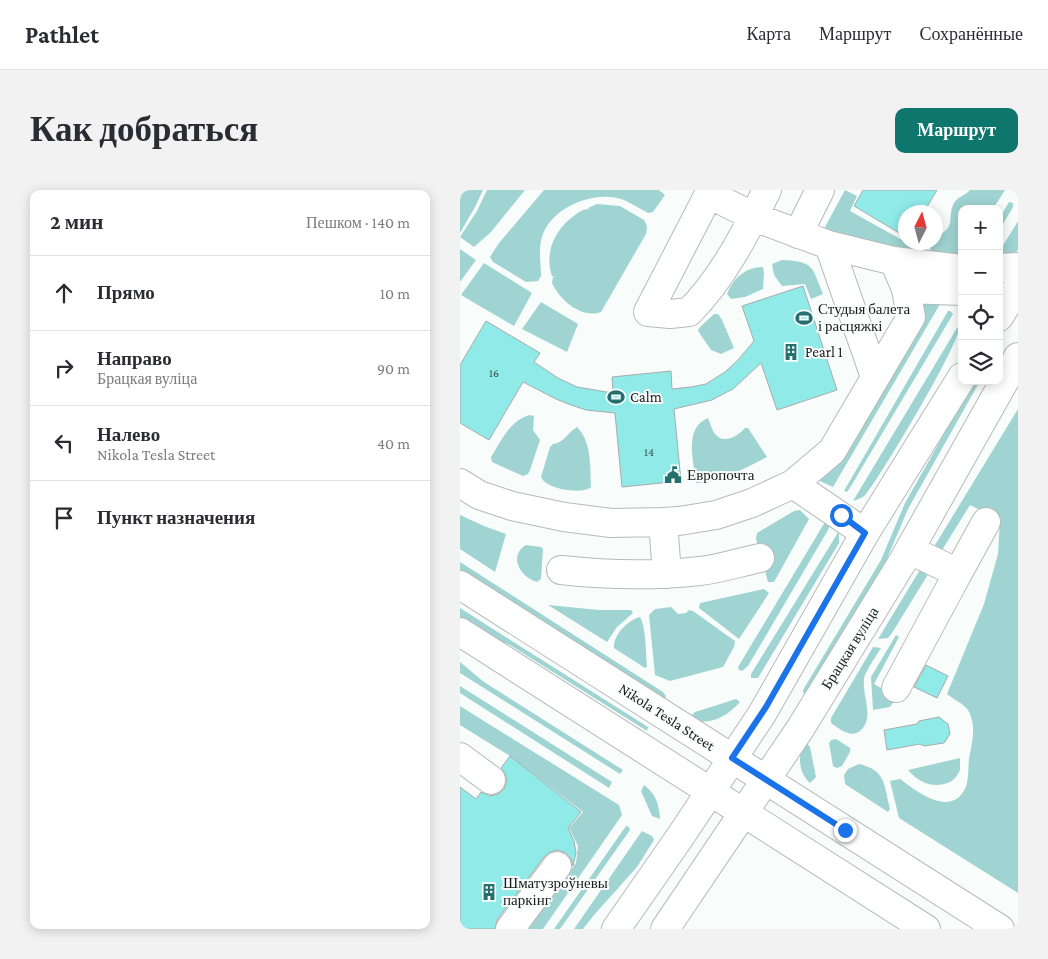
<!DOCTYPE html>
<html lang="ru">
<head>
<meta charset="utf-8">
<style>
	body { margin:0; font-family:"Crimson Pro",serif; background:#f2f2f3; color:#2b2b33 }
	.controls { position:absolute; right:15px; top:15px; display:grid; overflow:hidden; border-radius:10px; box-shadow:0 2px 12px #0003 }
	.controls button { width:45px; height:45px; display:grid; place-items:center; padding:0; border:0; border-bottom:1px solid #e1e1e2; background:#fff; color:#2b2b33; font:25px sans-serif }
	.compass { position:absolute; left:438px; top:15px; width:45px; height:45px; border-radius:50%; background:#fff; box-shadow:0 2px 12px #0003; rotate:6deg }
	.stop { position:absolute; width:15px; height:15px; margin:-11px; border:4px solid #1a73e8; border-radius:50%; background:#fff }
	.stop.end { background:#1a73e8; border-color:#fff; box-shadow:0 1px 5px #0008 }
	.list { margin:0; padding:0; list-style:none }
	h2 { display:flex; justify-content:space-between; align-items:center; height:65px; margin:0; padding:0 20px; font-size:21px }
	h2 small { font-size:16px; font-weight:400; color:#7c7c81 }
	.list li { display:grid; grid-template-columns:32px 1fr auto; gap:15px; align-items:center; box-sizing:border-box; height:75px; padding:0 20px; border-top:1px solid #e1e1e2 }
	.list b { display:block; font-size:19px; white-space:nowrap }
	.list p { margin:0; font-size:16px; white-space:nowrap; color:#7c7c81 }
	.list em { font-size:16px; font-style:normal; color:#7c7c81 }
	.icon { flex:none; width:28px; height:28px; fill:none; stroke:currentColor; stroke-width:2; stroke-linecap:round; stroke-linejoin:round }
	.map { position:relative; flex:none; width:558px; height:739px; overflow:hidden; border-radius:10px }
	header { display:flex; align-items:center; gap:30px; box-sizing:border-box; height:70px; padding:0 25px; background:#fff; border-bottom:1px solid #e1e1e2 }
	header strong { font-size:24px }
	nav { display:flex; gap:28px; margin-inline-start:auto; font-size:18px }
	.intro { display:flex; align-items:center; justify-content:space-between; box-sizing:border-box; height:120px; padding:0 30px }
	h1 { margin:0; font-size:35px }
	.button { padding:12px 22px; border-radius:10px; background:#0f766e; color:#fff; font-size:18px; font-weight:700 }
	main { display:flex; gap:30px; padding:0 30px }
	aside { flex:1; background:#fff; border-radius:10px; box-shadow:0 2px 12px #0003 }
	.map>svg:first-child { display:block }
	.green { fill:#9fd4d2 }
	.building { fill:#90ebe8; stroke:#a7abab }
	.lines { fill:none; stroke-linecap:round; stroke-linejoin:round }
	.minor-casing { stroke:#b6baba; stroke-width:30 }
	.major-casing { stroke:#b6baba; stroke-width:30 }
	.minor { stroke:#fff; stroke-width:28 }
	.major { stroke:#fff; stroke-width:28 }
	.route { stroke:#1a73e8; stroke-width:6 }
	.labels { text-anchor:middle; stroke-width:4; stroke-linejoin:round; paint-order:stroke }
	.number-label { font-size:12px; fill:#38504f }
	.poi-label { font-size:15px; fill:#1b1c1c; stroke:#f8fdfc; text-anchor:start }
	.street-label { font-size:15px; fill:#1b1c1c; stroke:#f8fdfc }
</style>
</head>
<body>
<header>
<strong>Pathlet</strong>
<nav><a>Карта</a><a>Маршрут</a><a>Сохранённые</a></nav>
</header>
<div class="intro"><h1>Как добраться</h1><a class="button">Маршрут</a></div>
<main>
<aside>
<h2>2 мин<small>Пешком · 140 m</small></h2>
<ul class="list">
<li><svg class="icon" aria-label="ahead" viewBox="0 0 24 24"><path d="M12 20V5M6 11l6-6 6 6"/></svg><div><b>Прямо</b></div><em>10 m</em></li>
<li><svg class="icon" aria-label="right" viewBox="0 0 24 24"><path d="M7 20v-9h11M14 6l5 5-5 5"/></svg><div><b>Направо</b><p>Брацкая вуліца</p></div><em>90 m</em></li>
<li><svg class="icon" aria-label="left" viewBox="0 0 24 24"><path d="M17 20v-9H6M10 6l-5 5 5 5"/></svg><div><b>Налево</b><p>Nikola Tesla Street</p></div><em>40 m</em></li>
<li><svg class="icon" aria-label="arrive" viewBox="0 0 24 24"><path d="M6 21V4h12l-3 4 3 4H6"/></svg><div><b>Пункт назначения</b></div></li>
</ul>
</aside>
<div class="map">
<svg width="558" height="739" viewBox="0 0 558 739">
	<rect width="100%" height="100%" fill="#f8fdfc"/>
	<path class="green" d="M0,0H23L15,17L0,43Z
		M27,0H65L31,42L14,57L0,47L17,21Z
		M84,0H199L205,5L193,22L188,23C180,19 170,12 161,9C133,0 90,18 82,47C78,59 81,74 81,86L78,91L66,92L33,72L30,67L39,53Z
		M385,0L397,6L390,21L451,55L452,58L450,61L368,44L365,37Z
		M510,0H545L533,19H502V67L471,62L470,57L472,53L476,52V47C498,36 486,28 494,13C497,7 506,5 510,0Z
		M549,12L553,13V17L539,41V29Z
		M137,14L160,16L184,30L187,36L186,44L141,122C121,129 100,110 92,93L93,87H96L92,86C84,62 95,39 115,25C119,22 123,19 129,19L128,18Z
		M558,31V60L553,65L539,72V62Z
		M0,59L16,70L0,92Z
		M322,70C354,71 352,77 363,104L351,109L345,94L322,96L314,85L312,74Z
		M24,73L72,103L54,136L1,105Z
		M303,77L304,83L303,99L285,107L271,109L267,104C273,89 285,77 303,77Z
		M462,107L483,109L373,297L360,291L362,286Z
		M81,112L118,134L107,162L62,139Z
		M488,121H490L493,124L391,296L387,302L384,301Z
		M254,124H258L262,130L274,158L261,164L251,160L238,141L239,138Z
		M497,138H499C499,155 421,286 406,304C403,308 398,309 393,311Z
		M514,191H520L448,319L426,371L347,503H343V500L421,370L445,313Z
		M558,219V703L439,628L430,591L440,589C456,601 490,628 505,599C509,591 508,578 509,569C512,552 517,536 508,520C504,514 493,509 487,504L524,414L538,364L540,330L510,315L479,365L472,360Z
		M70,225L74,226L73,240L80,250L70,280L68,284L63,286L32,272L31,267C41,251 50,230 70,225Z
		M248,228C250,233 252,240 255,244C264,255 278,246 285,238H288L307,267C287,277 258,294 236,293C234,272 223,238 248,228Z
		M117,237C132,252 130,277 131,297C122,305 85,299 81,287L90,257L93,254C104,253 107,243 117,237Z
		M340,320L349,329L314,392H308L296,349L297,343L334,321Z
		M0,325L24,336L46,344L35,382L0,359Z
		M365,332H369L370,335L368,340L288,476L282,481L279,480L278,477Z
		M379,341V353L298,488H291V484Z
		M66,355L81,357L83,359L81,389L77,392C60,387 48,366 66,355Z
		M0,372L203,502L206,506L205,509L0,385Z
		M461,378L470,381L432,443L428,448L418,449Z
		M304,399L309,403L279,449L239,418L240,413Z
		M88,415L139,420H171L173,423L157,437L147,452Z
		M211,417L218,424L226,423L229,420L233,421L275,451L274,457L263,477L210,491L195,485L189,425L195,419Z
		M0,418L188,537L187,541L50,455L0,434Z
		M180,427C186,437 186,464 187,477L185,478L154,458C153,445 168,430 180,427Z
		M436,445L439,447L414,494L437,507L430,517L413,520L411,487Z
		M413,457L421,458C417,465 405,481 404,489C402,505 414,526 402,539C392,550 380,539 371,533V528Z
		M0,472L24,492L163,580L160,584L0,483Z
		M0,496L152,592L149,598L0,503Z
		M276,509L280,512C265,529 249,535 227,530L235,522Z
		M0,516L159,615L162,625L83,739H68L116,673L118,656L109,638L123,622L50,566L0,535Z
		M343,549L350,557L356,587L350,593C337,581 339,565 343,549Z
		M376,549L390,558V562L382,576L377,578L373,576L369,553L371,550Z
		M500,568C500,572 500,577 500,580C498,585 494,590 490,592C474,599 459,593 448,580Z
		M399,574C426,580 424,595 430,619L428,622L385,594L384,585L388,579Z
		M184,595C196,604 199,614 200,629L192,626L181,601Z
		M166,636L169,637L170,640L100,739H94Z
		M182,641L192,646L194,650L177,677L134,725L123,739H114Z"/>
	<path class="building" d="M403,0H477L464,22H446V47L394,16Z
		M343,96L377,200L317,220L301,173L273,199L265,203L252,210L214,219L221,291L162,297L155,223L126,220L111,215L96,209L63,192L29,250L0,233V175L26,131L80,163L74,172L98,188L117,197L153,203L152,187L211,181L212,199L231,197L246,194L265,182L278,170L294,151L282,116Z
		M466,475L488,486L477,508L454,497Z
		M479,527L488,534L490,544L484,553L464,556L460,554L427,560L424,540L457,534L459,531Z
		M50,566L121,622L108,638L114,651L116,663L113,676L111,669L106,663L98,660L90,662L84,667L37,730L35,739H0V597L16,609L21,602L30,606L38,604L44,599L47,591L45,583L41,578Z"/>
	<g class="lines">
		<g class="minor-casing">
			<path id="minor" d="M251,0L188,122L210,124L229,122C263,88 286,42 307,0
				M249,4L294,27L369,55L434,71L502,79
				M338,44L360,0
				M369,55L415,187
				M539,78L558,77
				M446,99L502,101
				M539,127L558,96
				M0,293L19,305L52,316L104,327L151,333L203,332L219,331L256,325L292,313L333,294L372,261L451,127L446,99L434,71
				M333,294L405,343
				M203,332L207,384
				M101,380C147,385 193,386 240,381C260,379 280,372 300,368
				M498,383L526,332
				M436,498L498,383L450,360
				M0,567L31,590
				M50,739L97,676
				M156,739L220,647L302,524L405,343L502,187
				M205,739L340,539L443,371L558,167"/>
		</g>
		<g class="major-casing">
			<path id="major" d="M0,395L540,739
				M0,442L466,739"/>
		</g>
		<use href="#minor" class="minor"/>
		<use href="#major" class="major"/>
	</g>
	<g class="lines">
		<path class="route" d="M381,325L405,343L306,517L272,568L385,640"/>
	</g>
	<defs>
		<g id="stadium-bare" transform="scale(1.35)"><path d="M0-5a6.5 5 0 1 0 0 10a6.5 5 0 1 0 0-10ZM-3.5-1.8h7v3.6h-7Z" fill="#25706e" stroke="#f8fdfc" stroke-width="2.5" paint-order="stroke"/></g>
		<g id="building-bare" transform="scale(1.35)"><path d="M-4-6H4V6H1V3H-1V6H-4ZM-2.5-4.3h1.7v1.8h-1.7ZM.8-4.3h1.7v1.8H.8ZM-2.5-1h1.7V.8h-1.7ZM.8-1h1.7V.8H.8Z" fill="#25706e" stroke="#f8fdfc" stroke-width="2.5" paint-order="stroke"/></g>
		<g id="civic-bare" transform="scale(1.35)"><path d="M-.6-6.5H3V-4.5H.6V-3L4-1V1h2V6H-6V1h2V-1L-.6-3ZM-1.2 2.5V6h2.4V2.5Z" fill="#25706e" stroke="#f8fdfc" stroke-width="2.5" paint-order="stroke"/></g>
	</defs>
	<g fill-rule="evenodd">
		<use href="#stadium-bare" x="344" y="128"/>
		<use href="#building-bare" x="331" y="162"/>
		<use href="#stadium-bare" x="156" y="207"/>
		<use href="#civic-bare" x="213" y="285"/>
		<use href="#building-bare" x="29" y="702"/>
	</g>
	<g class="labels">
		<g class="number-label">
			<text x="34" y="187">16</text>
			<text x="189" y="266">14</text>
		</g>
		<g class="poi-label">
			<text x="358" y="124">Студыя балета<tspan x="358" dy="17">і расцяжкі</tspan></text>
			<text x="345" y="167">Pearl 1</text>
			<text x="170" y="212">Calm</text>
			<text x="227" y="290">Европочта</text>
			<text x="43" y="698">Шматузроўневы<tspan x="43" dy="17">паркінг</tspan></text>
		</g>
		<g class="street-label">
			<text transform="translate(390 458) rotate(-58)" y="5">Брацкая вуліца</text>
			<text transform="translate(207 527) rotate(33)" y="5">Nikola Tesla Street</text>
		</g>
	</g>
</svg>
<div class="controls">
<button>+</button>
<button>−</button>
<button><svg class="icon" aria-label="locate" viewBox="0 0 24 24"><circle cx="12" cy="12" r="6"/><path d="M12 2v4M12 18v4M2 12h4M18 12h4"/></svg></button>
<button><svg class="icon" aria-label="layers" viewBox="0 0 24 24"><path d="M12 4l9 5-9 5-9-5zM3 14l9 5 9-5"/></svg></button>
</div>
<svg class="compass" viewBox="-18 -18 36 36"><path d="M0-13l5 13h-10z" fill="#e53935"/><path d="M0 13l5-13h-10z" fill="#7c7c81"/></svg>
<div class="stop" style="left:381px;top:325px"></div>
<div class="stop end" style="left:385px;top:640px"></div>
</div>
</main>
</body>
</html>
